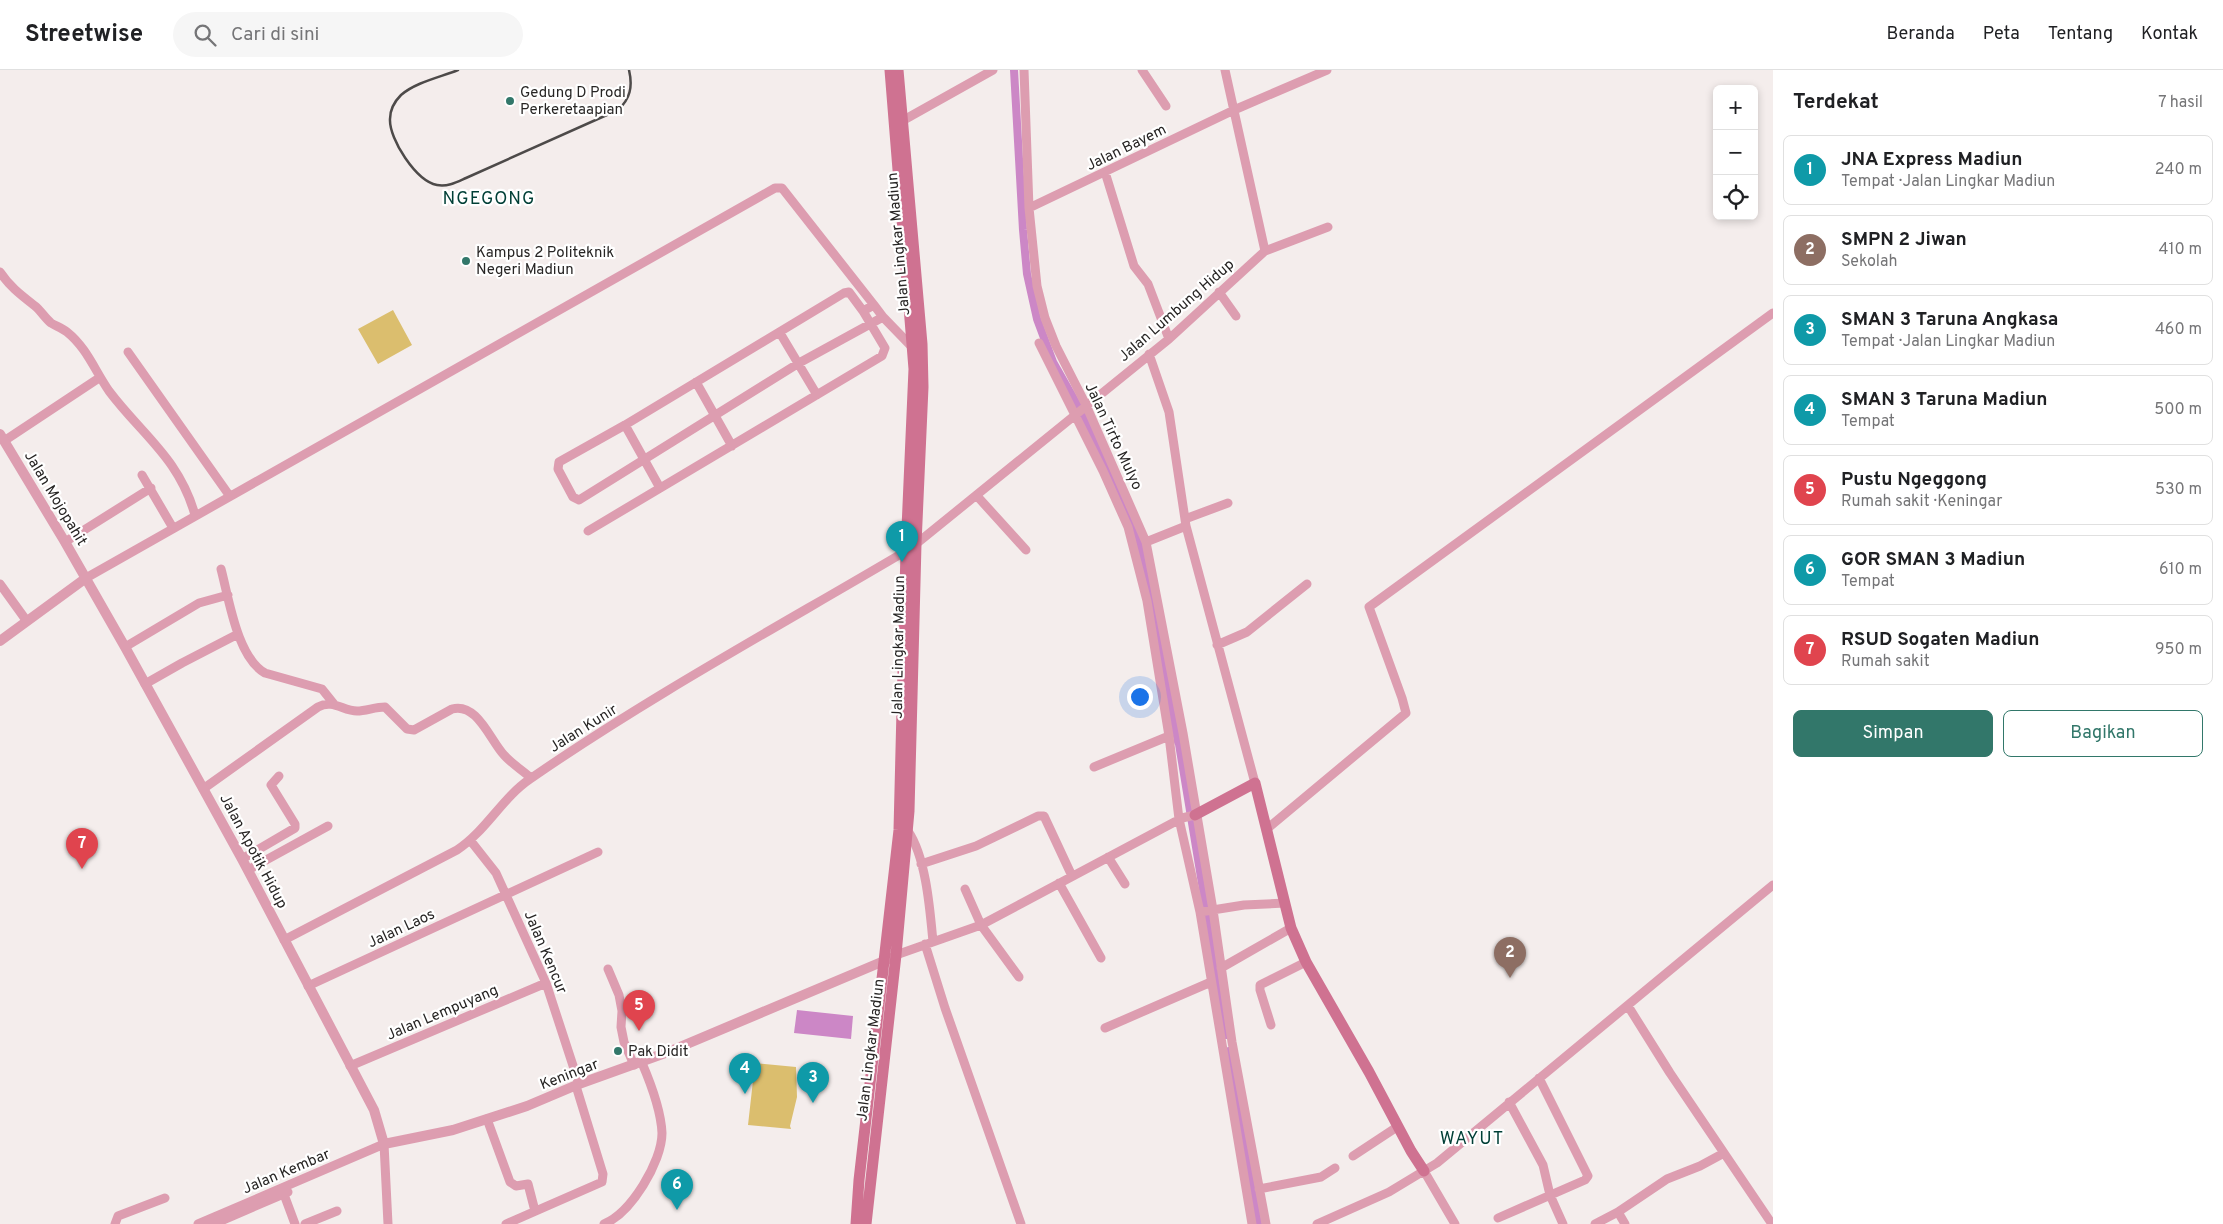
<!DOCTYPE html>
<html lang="id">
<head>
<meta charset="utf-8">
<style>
	body { margin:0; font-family:Overpass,sans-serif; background:#f6f6f6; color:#202124 }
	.controls { position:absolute; right:15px; top:15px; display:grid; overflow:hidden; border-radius:8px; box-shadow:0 2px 8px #0003 }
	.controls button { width:45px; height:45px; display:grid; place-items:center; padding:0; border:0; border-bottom:1px solid #e0e0e0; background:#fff; color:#202124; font:25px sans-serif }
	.you { position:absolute; left:1139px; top:626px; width:18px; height:18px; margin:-12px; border:4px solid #fff; border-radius:50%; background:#1a73e8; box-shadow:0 0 0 8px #1a73e833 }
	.badge { display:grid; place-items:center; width:32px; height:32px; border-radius:50%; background:#32776a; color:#fff; font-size:16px; font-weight:700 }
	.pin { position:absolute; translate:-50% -41px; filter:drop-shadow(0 1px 2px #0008) }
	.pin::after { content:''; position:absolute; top:26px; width:18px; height:15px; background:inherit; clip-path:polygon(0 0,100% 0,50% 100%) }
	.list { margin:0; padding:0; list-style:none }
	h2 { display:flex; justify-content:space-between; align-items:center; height:65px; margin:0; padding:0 20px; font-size:21px }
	h2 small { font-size:16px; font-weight:400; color:#757577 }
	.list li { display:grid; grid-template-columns:32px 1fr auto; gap:15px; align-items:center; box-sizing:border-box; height:70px; margin:0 10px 10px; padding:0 10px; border:1px solid #e0e0e0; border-radius:8px }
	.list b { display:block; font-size:19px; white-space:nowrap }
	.list p { margin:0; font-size:16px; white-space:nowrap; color:#757577 }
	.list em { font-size:16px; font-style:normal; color:#757577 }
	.actions { display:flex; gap:10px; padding:15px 20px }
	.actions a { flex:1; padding:11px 0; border:1px solid #32776a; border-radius:8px; text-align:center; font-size:18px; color:#32776a }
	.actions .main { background:#32776a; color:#fff }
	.icon { flex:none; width:28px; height:28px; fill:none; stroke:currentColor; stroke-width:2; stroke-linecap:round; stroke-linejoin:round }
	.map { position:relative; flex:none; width:1773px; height:1154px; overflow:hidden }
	header { display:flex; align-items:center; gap:30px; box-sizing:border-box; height:70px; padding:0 25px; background:#fff; border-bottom:1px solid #e0e0e0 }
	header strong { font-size:24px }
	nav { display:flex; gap:28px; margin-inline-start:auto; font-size:18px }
	.search { width:350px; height:45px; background:#f6f6f6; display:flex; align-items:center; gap:12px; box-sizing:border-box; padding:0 18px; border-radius:28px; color:#757577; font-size:19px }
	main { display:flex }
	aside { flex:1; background:#fff }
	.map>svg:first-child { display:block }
	.green { fill:#dbbe6e }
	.water { fill:#cc87c6 }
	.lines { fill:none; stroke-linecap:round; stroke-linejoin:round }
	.canal { stroke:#cc87c6; stroke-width:8 }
	.minor { stroke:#dd9db0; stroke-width:9 }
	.tertiary { stroke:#dd9db0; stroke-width:10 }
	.secondary { stroke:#cf7291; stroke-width:11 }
	.rail { stroke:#4d4a49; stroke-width:2.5 }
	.poi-dot { fill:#32776a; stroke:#fff; stroke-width:2 }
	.labels { text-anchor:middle; stroke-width:4.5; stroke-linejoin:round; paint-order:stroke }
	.poi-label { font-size:15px; fill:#272524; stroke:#fff; text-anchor:start }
	.street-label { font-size:15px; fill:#272524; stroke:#fff }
	.quarter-label { font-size:18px; letter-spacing:1px; fill:#003f36; stroke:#fff }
</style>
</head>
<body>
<header>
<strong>Streetwise</strong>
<div class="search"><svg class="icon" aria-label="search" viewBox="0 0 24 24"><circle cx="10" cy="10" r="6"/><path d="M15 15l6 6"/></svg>Cari di sini</div>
<nav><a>Beranda</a><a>Peta</a><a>Tentang</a><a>Kontak</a></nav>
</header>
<main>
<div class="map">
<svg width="1773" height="1154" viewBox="0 0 1773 1154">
	<rect width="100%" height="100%" fill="#f4edec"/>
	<path class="green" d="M393,240L412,275L378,294L358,259Z
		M755,993L796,997L797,1027L790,1056L791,1059L748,1055Z"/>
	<path class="water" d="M797,940L853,946L851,969L794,963Z"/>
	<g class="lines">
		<path class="canal" d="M1014,0L1023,160L1027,204L1037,249L1053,292L1086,350L1136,462L1145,494L1178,672
			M1178,668L1227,965
			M1229,981L1258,1154"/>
		<path class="minor" d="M1024,0L1029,138L1037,216L1045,248L1056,276L1086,335L1146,472L1183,663L1213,840L1232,972L1266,1154
			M1142,0L1166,36
			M902,51L993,0
			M1105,102L1134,196L1148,214L1169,269
			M1029,138L1234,40L1327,0
			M1265,181L1328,157
			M0,202C10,217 21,225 35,236C41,241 45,248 51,253C56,256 62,258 67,262C87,278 95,301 109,321C142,365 179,388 195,445
			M849,222L863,241L874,235L883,247L799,293L579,430L573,427L558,399L559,392L625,355L844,223Z
			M1219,222L1236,246
			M883,247L913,278
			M780,263L817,325
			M1039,273L1103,401L1128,457L1147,531L1169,666L1179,749L1200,842L1252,1154
			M128,282L229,425
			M1149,284L1169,342L1186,456L1255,713
			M696,312L732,376
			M625,355L660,418
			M4,371L96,310
			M142,405L173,458
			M977,426L1026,480
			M1185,449L1228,433
			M588,461L882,286L885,278L863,241
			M65,472L151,418
			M1146,472L1186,456
			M916,474L1169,269L1265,181L1225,0
			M221,499C229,529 237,587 265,603L322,619L334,634
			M86,508L775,118H782L874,235
			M0,514L26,550
			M1217,575L1247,562L1307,514
			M125,577L199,533L228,525
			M145,614L182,593L238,564
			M1094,697L1169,666
			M203,719L318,637C333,629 343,641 357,641C366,641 375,637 385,637L407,659L414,660L452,639C477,632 490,670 504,685C512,694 522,700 531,708
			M1268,758L1406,643L1402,628L1369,537L1773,243
			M904,760L908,761C926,787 930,840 933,872
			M470,770L496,803L546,913L579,1014
			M1108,787L1125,814
			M242,789L295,758V754L271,715L279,706
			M921,794L976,776L1038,746H1044L1072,806
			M248,800L328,756
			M1059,813L1101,888
			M965,819L981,855L1019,907
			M1200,842L1244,835L1285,833
			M284,870L457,780C486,761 502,728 530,709C650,626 781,555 906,481
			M925,874L945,938L1021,1154
			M896,885L981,855L1182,748L1195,745
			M1221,898L1291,858
			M608,899L619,925L622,941L621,957L624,972L634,995
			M308,916L598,782
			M1628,936L1670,1003L1772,1154
			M1271,955L1260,920V915L1306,892
			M1105,958L1211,912
			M350,996L546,913
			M1509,1032L1543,1095L1550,1125L1563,1154
			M487,1049L510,1112L516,1116L528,1114L535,1141
			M1353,1086L1397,1057
			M1424,1101L1455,1154
			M282,1119L295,1154
			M1259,1119L1321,1107L1335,1098
			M1618,1142L1625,1154
			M1498,1148L1585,1110L1588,1106L1539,1008
			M115,1154L118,1146L165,1128
			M198,1154L384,1074L388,1154
			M214,1154L288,1122
			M305,1154L337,1141
			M506,1154L602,1112L603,1104L576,1016
			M604,1154C631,1143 662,1092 662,1063C661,1040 651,1014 642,993
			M1317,1154L1389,1122L1437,1093L1773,815
			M1595,1154L1618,1142L1667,1109L1700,1096L1724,1083"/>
		<path class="tertiary" d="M0,364L65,472L125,577L242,789L374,1040L384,1074L453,1060L527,1036L579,1014L668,982L891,888
			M0,571L86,508"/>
		<path class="secondary" d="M1195,745L1255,713L1291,858L1306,892L1369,1002L1411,1081L1424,1101
			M856,1154L859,1110L899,760L906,481L914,299L890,0
			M866,1154L896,885L909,741L916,474L923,317L922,274L898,0"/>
		<path class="rail" d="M458,0C441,7 416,12 401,25C395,31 390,40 390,49C389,69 416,111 437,115C448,117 457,112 466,108L618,40C630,29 633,17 629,0"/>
	</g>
	<g class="poi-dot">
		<circle cx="510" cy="31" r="5"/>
		<circle cx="466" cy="191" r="5"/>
		<circle cx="618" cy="981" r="5"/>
	</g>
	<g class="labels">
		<g class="poi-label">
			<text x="520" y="27">Gedung D Prodi<tspan x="520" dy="17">Perkeretaapian</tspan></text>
			<text x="476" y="187">Kampus 2 Politeknik<tspan x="476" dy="17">Negeri Madiun</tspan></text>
			<text x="628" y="986">Pak Didit</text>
		</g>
		<g class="street-label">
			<text transform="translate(1126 77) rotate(-26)" y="5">Jalan Bayem</text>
			<text transform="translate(898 174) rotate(-95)" y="5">Jalan Lingkar Madiun</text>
			<text transform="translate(1176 240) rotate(-41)" y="5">Jalan Lumbung Hidup</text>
			<text transform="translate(1114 366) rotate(65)" y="5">Jalan Tirto Mulyo</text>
			<text transform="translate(56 428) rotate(59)" y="5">Jalan Mojopahit</text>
			<text transform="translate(898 577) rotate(-89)" y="5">Jalan Lingkar Madiun</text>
			<text transform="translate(583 658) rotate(-32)" y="5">Jalan Kunir</text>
			<text transform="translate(254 781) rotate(62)" y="5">Jalan Apotik Hidup</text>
			<text transform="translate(401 858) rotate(-25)" y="5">Jalan Laos</text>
			<text transform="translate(546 882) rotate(67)" y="5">Jalan Kencur</text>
			<text transform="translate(442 942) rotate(-23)" y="5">Jalan Lempuyang</text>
			<text transform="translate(870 980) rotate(-83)" y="5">Jalan Lingkar Madiun</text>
			<text transform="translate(569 1004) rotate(-21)" y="5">Keningar</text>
			<text transform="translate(286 1101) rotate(-23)" y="5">Jalan Kembar</text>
		</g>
		<g class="quarter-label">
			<text x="489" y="134">NGEGONG</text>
			<text x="1472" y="1074">WAYUT</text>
		</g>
	</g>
</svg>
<div class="controls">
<button>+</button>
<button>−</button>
<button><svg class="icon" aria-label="locate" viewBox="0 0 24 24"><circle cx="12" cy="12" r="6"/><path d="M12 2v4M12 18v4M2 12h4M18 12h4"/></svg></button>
</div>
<div class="you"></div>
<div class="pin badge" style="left:902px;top:492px;background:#0f9aa8">1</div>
<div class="pin badge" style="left:1510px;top:908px;background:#8d6e63">2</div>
<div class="pin badge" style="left:813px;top:1033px;background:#0f9aa8">3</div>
<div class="pin badge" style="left:745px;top:1024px;background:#0f9aa8">4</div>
<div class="pin badge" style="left:639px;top:961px;background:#e0444e">5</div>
<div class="pin badge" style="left:677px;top:1140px;background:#0f9aa8">6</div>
<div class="pin badge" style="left:82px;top:799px;background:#e0444e">7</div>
</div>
<aside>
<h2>Terdekat<small>7 hasil</small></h2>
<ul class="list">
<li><span class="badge" style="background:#0f9aa8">1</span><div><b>JNA Express Madiun</b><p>Tempat · Jalan Lingkar Madiun</p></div><em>240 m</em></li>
<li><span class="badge" style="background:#8d6e63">2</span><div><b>SMPN 2 Jiwan</b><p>Sekolah</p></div><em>410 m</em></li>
<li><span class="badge" style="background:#0f9aa8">3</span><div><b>SMAN 3 Taruna Angkasa</b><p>Tempat · Jalan Lingkar Madiun</p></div><em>460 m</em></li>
<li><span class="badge" style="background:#0f9aa8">4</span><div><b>SMAN 3 Taruna Madiun</b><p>Tempat</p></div><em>500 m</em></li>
<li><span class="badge" style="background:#e0444e">5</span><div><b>Pustu Ngeggong</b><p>Rumah sakit · Keningar</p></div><em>530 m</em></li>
<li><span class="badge" style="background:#0f9aa8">6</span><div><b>GOR SMAN 3 Madiun</b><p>Tempat</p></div><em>610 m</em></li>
<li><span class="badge" style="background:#e0444e">7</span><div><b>RSUD Sogaten Madiun</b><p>Rumah sakit</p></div><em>950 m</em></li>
</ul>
<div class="actions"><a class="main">Simpan</a><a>Bagikan</a></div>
</aside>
</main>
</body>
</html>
